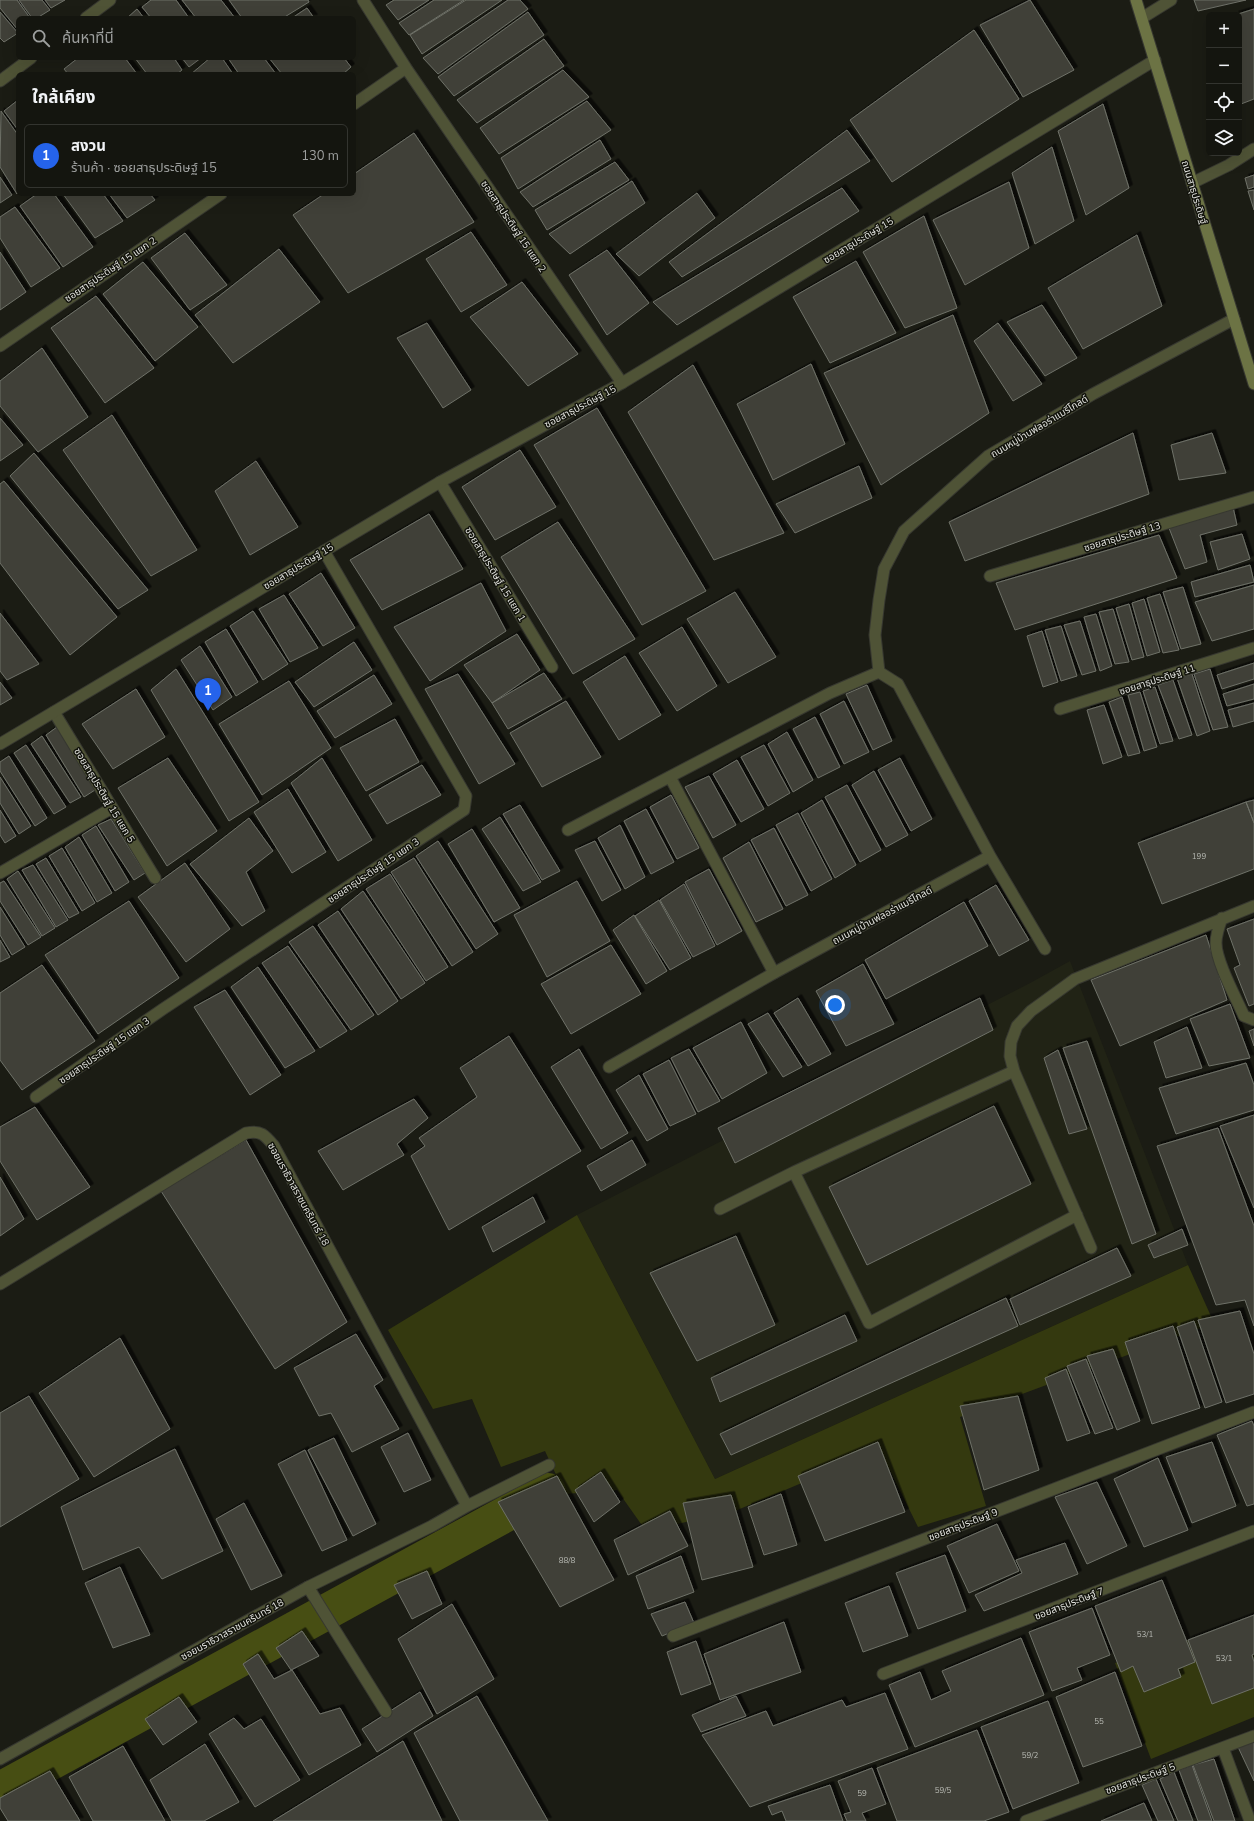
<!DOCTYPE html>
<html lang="th">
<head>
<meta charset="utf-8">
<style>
	body { margin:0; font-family:"Nunito Sans","Noto Sans Thai",sans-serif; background:#21221d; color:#f1f3f6 }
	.controls { position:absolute; right:12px; top:12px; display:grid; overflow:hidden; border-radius:6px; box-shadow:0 4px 16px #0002 }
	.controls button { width:36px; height:36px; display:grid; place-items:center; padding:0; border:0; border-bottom:1px solid #33342f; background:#14150f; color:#f1f3f6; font:20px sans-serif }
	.you { position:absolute; left:835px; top:1005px; width:14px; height:14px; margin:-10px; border:3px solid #fff; border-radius:50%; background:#1a73e8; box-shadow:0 0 0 6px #1a73e833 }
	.badge { display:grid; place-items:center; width:26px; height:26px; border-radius:50%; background:#2563eb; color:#fff; font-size:13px; font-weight:700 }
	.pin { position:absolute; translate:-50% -33px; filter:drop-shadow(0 1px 2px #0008) }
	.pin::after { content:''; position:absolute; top:21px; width:14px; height:12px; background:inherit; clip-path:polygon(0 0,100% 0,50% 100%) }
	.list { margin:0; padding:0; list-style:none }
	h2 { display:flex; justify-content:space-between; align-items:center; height:52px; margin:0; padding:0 16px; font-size:17px }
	h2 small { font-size:13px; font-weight:400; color:#9d9f9e }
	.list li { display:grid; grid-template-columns:26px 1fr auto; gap:12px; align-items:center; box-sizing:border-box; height:64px; margin:0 8px 8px; padding:0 8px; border:1px solid #33342f; border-radius:6px }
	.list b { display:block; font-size:15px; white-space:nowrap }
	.list p { margin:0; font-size:13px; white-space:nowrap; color:#9d9f9e }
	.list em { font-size:13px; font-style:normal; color:#9d9f9e }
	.icon { flex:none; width:22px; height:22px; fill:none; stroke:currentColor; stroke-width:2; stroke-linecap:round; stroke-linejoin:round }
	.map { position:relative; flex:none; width:1254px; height:1821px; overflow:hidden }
	.search { position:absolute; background:#14150f; box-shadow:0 4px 16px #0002; left:16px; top:16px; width:340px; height:44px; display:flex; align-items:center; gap:10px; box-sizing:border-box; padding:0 14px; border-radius:6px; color:#9d9f9e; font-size:15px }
	.panel { position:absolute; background:#14150f; box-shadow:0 4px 16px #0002; left:16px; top:72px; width:340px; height:124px; border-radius:6px }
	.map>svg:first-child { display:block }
	.built { fill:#212315 }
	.green { fill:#34390f }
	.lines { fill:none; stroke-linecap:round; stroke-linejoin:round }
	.canal { stroke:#474e13; stroke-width:36 }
	.building { fill:#3f4139; stroke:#6f7168; filter:url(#shadow) }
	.service-casing { stroke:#373830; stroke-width:13 }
	.minor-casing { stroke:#373830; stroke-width:13 }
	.tertiary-casing { stroke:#373830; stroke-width:13 }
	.secondary-casing { stroke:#373830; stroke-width:13 }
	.service { stroke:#4f5336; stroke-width:11 }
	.minor { stroke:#4f5336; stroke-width:11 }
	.tertiary { stroke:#4f5336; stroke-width:11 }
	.secondary { stroke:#6c7344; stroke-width:11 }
	.labels { text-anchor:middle; stroke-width:3; stroke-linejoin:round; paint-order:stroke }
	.number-label { font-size:8px; fill:#b8bab4 }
	.street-label { font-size:10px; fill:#e1e2dd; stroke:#12130c }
</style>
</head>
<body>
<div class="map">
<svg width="1254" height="1821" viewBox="0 0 1254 1821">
	<defs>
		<filter id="shadow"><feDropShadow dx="3.5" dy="-3.5" stdDeviation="0" flood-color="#0009"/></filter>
	</defs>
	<rect width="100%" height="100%" fill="#1b1c14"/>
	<path class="built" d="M1070,961L1188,1265L715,1479L577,1215L1032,982Z"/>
	<path class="green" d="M577,1215L715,1479L1188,1265L1214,1323L960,1417L986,1506L918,1527L880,1450L735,1511L646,1531L617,1490L565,1494L545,1451L501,1467L472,1399L433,1409L388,1330Z
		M1188,1640L1254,1650V1717L1151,1759L1115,1663Z"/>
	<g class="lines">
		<path class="canal" d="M0,1790L548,1491"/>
	</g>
	<path class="building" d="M0,0H17L30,18H18V30L0,8Z
		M19,0H42L50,10L37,18H32Z
		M45,0H65L51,8Z
		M151,0H176L189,18H151L142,7Z
		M182,0H221L235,18H196Z
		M229,0H308L309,2L283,18H242Z
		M394,0H429L398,20L386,5Z
		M434,0H464L409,35L399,23Z
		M466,0H502L422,54L410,35Z
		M508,0H520L528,9L438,74L423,58Z
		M1030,0L1074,70L1023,97L980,25Z
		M1194,0H1246L1198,11Z
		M307,8L314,18H292Z
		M137,9L144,18H127Z
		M1254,9V99L1241,104L1239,97V15H1235Z
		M0,12L18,33L4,42L0,38Z
		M528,12L544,35L454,96L438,77Z
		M974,30L1019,99L892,182L850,120Z
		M544,39L564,66L477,123L457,100Z
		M78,58H125L137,74H68L64,69Z
		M135,58H174L182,70L177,74H147Z
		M182,58H201L189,67Z
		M210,58H222L233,74H191Z
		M228,58H264L276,74H239Z
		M269,58H344L351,67L343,74H282Z
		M563,70L589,97L499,154L480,128Z
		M18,100V130L4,111Z
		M587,101L611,130L518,189L501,158Z
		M1103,104L1129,188L1086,215L1058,131Z
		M1,111L18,135L17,194L0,167Z
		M847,130L870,161L682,277L669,262Z
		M414,133L474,222L348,293L293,215L324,194H354V174Z
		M600,140L611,159L533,207L520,192Z
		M1052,147L1074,221L1035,244L1012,173Z
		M615,162L629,180L547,230L535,210Z
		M1254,175V187L1248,189L1245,178Z
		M0,177L12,195L0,203Z
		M632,181L645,203L570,254L549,234Z
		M1009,182L1029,248L965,285L933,220Z
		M842,188L859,211L677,325L653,302Z
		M1254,190V210L1248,191Z
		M697,193L715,218L639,276L616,254Z
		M37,194H54L93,247L63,267L20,206Z
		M63,194H103L123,221L95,238Z
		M109,194H150L155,200L127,218Z
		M15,207L60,268L31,287L0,238V217Z
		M924,216L957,308L905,328L863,252Z
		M471,232L507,285L461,312L426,259Z
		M185,233L227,285L190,310L151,258Z
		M1137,235L1162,306L1083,349L1048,288Z
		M279,249L320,302L233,363L195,315Z
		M607,250L649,303L607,335L569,275Z
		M0,252L26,292L0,310Z
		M856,261L896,333L830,363L793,297Z
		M143,262L198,327L155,361L103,294Z
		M522,282L578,354L528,386L470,317Z
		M96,296L154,368L105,403L51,328Z
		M1042,305L1077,358L1045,376L1007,322Z
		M953,315L989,413L881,485L824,373Z
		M427,323L471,390L443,408L397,338Z
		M998,323L1042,384L1013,401L974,341Z
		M42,348L88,417L38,452L0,406V381Z
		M811,364L845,444L773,480L737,404Z
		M693,365L784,533L714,560L628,412Z
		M597,408L706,591L642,625L534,445Z
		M112,415L197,550L151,576L63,450Z
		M0,418L23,445L0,461Z
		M1133,433L1149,494L965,561L949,522Z
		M1212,433L1226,473L1179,480L1171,445Z
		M520,450L556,507L495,540L462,487Z
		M34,453L148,590L118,609L10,476Z
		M256,461L298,527L250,555L215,491Z
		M859,466L872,498L795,533L776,504Z
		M4,481L117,617L70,655L0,563V484Z
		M1233,507L1237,525L1200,535L1207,562L1185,569L1169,528Z
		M429,514L463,569L382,610L350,560Z
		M558,522L635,639L573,674L501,557Z
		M1242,534L1250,559L1218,570L1210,542Z
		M1159,535L1177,578L1015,630L996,583Z
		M1250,565L1254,582L1195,597L1191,582Z
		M321,573L355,628L323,646L289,594Z
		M481,583L506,631L430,681L394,627Z
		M1254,585V629L1212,641L1195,602Z
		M1183,587L1201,644L1181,649L1163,592Z
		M735,592L776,657L728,683L687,619Z
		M1160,594L1179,650L1163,653L1147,598Z
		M284,595L318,648L290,662L259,609Z
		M1144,599L1160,652L1147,656L1132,603Z
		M1129,604L1144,657L1132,660L1116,608Z
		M1113,609L1129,662L1115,664L1099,612Z
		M253,611L288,664L263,680L230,626Z
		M0,613L39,664L7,680L0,671Z
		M1096,614L1112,666L1100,671L1084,617Z
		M1080,621L1096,671L1082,675L1064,625Z
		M1061,626L1077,676L1061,681L1045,630Z
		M682,627L717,686L677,711L639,653Z
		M226,629L258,682L236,696L205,642Z
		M1042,631L1058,682L1043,687L1027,636Z
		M517,634L540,670L492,703L464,665Z
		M354,642L372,670L314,707L295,682Z
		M200,646L232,697L213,710L181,660Z
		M625,656L661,715L619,740L583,682Z
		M1254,663V679L1222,689L1217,675Z
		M176,669L259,802L229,821L151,690Z
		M1210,669L1228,727L1213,730L1194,674Z
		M544,673L562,699L508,729L492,703Z
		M458,674L515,764L479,784L425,689Z
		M1192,674L1210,731L1197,736L1177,678Z
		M374,675L392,704L335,738L317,711Z
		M1173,680L1192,735L1179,739L1158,685Z
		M289,681L331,748L262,795L219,724Z
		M0,682L12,698L0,705Z
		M1254,684V699L1227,706L1223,694Z
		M867,685L892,741L873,750L846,694Z
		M1155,687L1173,741L1160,744L1143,691Z
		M136,689L165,737L113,769L82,724Z
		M1140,692L1157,747L1144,751L1128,695Z
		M1122,697L1140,753L1128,756L1109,702Z
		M566,701L601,757L542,787L510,733Z
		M844,701L869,752L844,764L820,714Z
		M1254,703V721L1233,727L1228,710Z
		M1104,705L1122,757L1103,764L1087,710Z
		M815,717L840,767L818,778L793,729Z
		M395,719L419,762L366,791L340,748Z
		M57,727L95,790L84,797L46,735Z
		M787,732L813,780L793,792L768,744Z
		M42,736L81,797L70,803L31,744Z
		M26,745L66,807L54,814L14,753Z
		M764,745L790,793L768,806L741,757Z
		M9,756L47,818L35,826L0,771V762Z
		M168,758L217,831L167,866L118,788Z
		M322,758L372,840L338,861L291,783Z
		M900,758L932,819L911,831L878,770Z
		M737,760L764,809L741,822L713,774Z
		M422,765L441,795L387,824L369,795Z
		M874,771L908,835L886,847L852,785Z
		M709,776L736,825L713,838L685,787Z
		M0,777L31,826L19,834L0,803Z
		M847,785L881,850L860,862L825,797Z
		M288,789L326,852L292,873L254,812Z
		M671,795L699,848L677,859L650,807Z
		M822,800L856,865L835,878L801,813Z
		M1254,800V823L1246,802Z
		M1246,802L1254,823V869L1162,904L1138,843Z
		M520,805L560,871L542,880L503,814Z
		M646,809L674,862L651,874L624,821Z
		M0,810L16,836L5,843L0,835Z
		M798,813L832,879L811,891L776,825Z
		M500,817L541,882L523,891L482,829Z
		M249,818L273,851L246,872L265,911L242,926L190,864Z
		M111,819L145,873L134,880L98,825Z
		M620,825L645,877L625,889L598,838Z
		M96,826L129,882L115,891L82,835Z
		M774,828L808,895L786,906L751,840Z
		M472,829L520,908L494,922L448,844Z
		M79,837L112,893L97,902L65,847Z
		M438,841L498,934L476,949L416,856Z
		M595,841L621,890L602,901L575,850Z
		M749,842L783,909L756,922L723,858Z
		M62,848L95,903L82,911L49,856Z
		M46,858L79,913L69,918L36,864Z
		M414,858L473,952L452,966L391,872Z
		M185,863L230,929L186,962L138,897Z
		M33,865L68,920L56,927L22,870Z
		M709,869L742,931L717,945L685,882Z
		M18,871L55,928L42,936L7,879Z
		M390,874L448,967L426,981L366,889Z
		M4,881L41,937L28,945L0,901V883Z
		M577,881L610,941L547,977L514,915Z
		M684,884L715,946L693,957L660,900Z
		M996,885L1029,940L999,956L969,901Z
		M363,891L425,983L401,999L341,909Z
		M659,900L691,958L670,970L635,916Z
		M129,901L179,978L98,1034L45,955Z
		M964,902L988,946L886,999L865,960Z
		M0,907L25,947L12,955L0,935Z
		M338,911L398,1001L378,1015L318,925Z
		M634,915L667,971L646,984L613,930Z
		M1254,919V1004L1249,1006L1234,968L1240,965L1227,929Z
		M313,926L374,1015L351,1030L289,942Z
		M1206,935L1227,1000L1120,1046L1091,980Z
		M0,940L10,957L0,962Z
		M611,945L641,994L571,1034L541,984Z
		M288,946L347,1031L320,1048L262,963Z
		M863,964L894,1024L846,1046L816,991Z
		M42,965L95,1041L22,1090L0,1060V993Z
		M258,967L315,1051L285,1068L231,987Z
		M225,990L281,1075L250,1095L194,1007Z
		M798,998L831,1054L808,1066L774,1013Z
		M980,998L993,1030L735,1163L718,1128Z
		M1230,1004L1250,1058L1209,1066L1190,1019Z
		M768,1013L802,1067L783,1077L748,1024Z
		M741,1022L767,1073L722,1099L693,1048Z
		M1187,1027L1202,1068L1166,1078L1154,1042Z
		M1254,1029V1046L1249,1031Z
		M509,1036L581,1151L449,1230L411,1156L425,1146L419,1138L477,1097L460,1068Z
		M1087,1041L1156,1234L1132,1244L1063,1048Z
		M579,1049L628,1133L601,1149L551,1067Z
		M689,1049L720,1101L698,1112L671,1058Z
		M1058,1050L1087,1129L1069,1134L1044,1058Z
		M669,1060L696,1114L670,1126L643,1074Z
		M1246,1063L1254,1085V1110L1176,1134L1159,1088Z
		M639,1075L668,1129L647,1141L616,1090Z
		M414,1099L428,1118L397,1144L404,1155L343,1190L318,1151Z
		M994,1106L1031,1184L867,1265L829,1187Z
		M35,1107L90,1187L37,1220L0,1161V1127Z
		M1254,1115V1208L1220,1126Z
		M1218,1128L1254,1226V1326L1245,1300L1216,1305L1157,1146Z
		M246,1140L347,1322L275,1369L161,1191Z
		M632,1140L646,1165L601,1191L587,1166Z
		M0,1177L24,1219L0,1236Z
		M533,1197L545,1222L493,1252L482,1227Z
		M1182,1229L1188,1245L1154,1258L1148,1245Z
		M736,1236L775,1325L697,1361L650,1273Z
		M1117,1248L1131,1276L1020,1325L1010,1299Z
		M1006,1298L1018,1326L731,1455L720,1434Z
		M1240,1311L1254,1354V1394L1226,1403L1198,1320Z
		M845,1315L857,1341L720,1402L711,1378Z
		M1194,1321L1222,1402L1205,1408L1177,1327Z
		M1173,1326L1200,1408L1152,1424L1125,1342Z
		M356,1334L383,1380L374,1386L399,1429L352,1452L331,1413L319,1416L294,1368Z
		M120,1338L170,1429L94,1477L39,1393Z
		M1113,1349L1140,1421L1117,1430L1087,1356Z
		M1086,1359L1113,1428L1095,1434L1067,1366Z
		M1066,1369L1090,1433L1067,1441L1045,1378Z
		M29,1396L79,1479L0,1527V1413Z
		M1018,1396L1039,1470L984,1490L960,1406Z
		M1252,1421L1254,1426V1504L1247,1506L1217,1435Z
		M408,1433L431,1480L404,1492L381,1447Z
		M334,1438L376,1524L353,1536L308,1450Z
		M878,1442L905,1512L825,1541L798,1476Z
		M1212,1442L1236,1506L1192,1523L1166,1457Z
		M175,1449L223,1551L162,1579L139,1547L83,1570L61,1507Z
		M305,1450L347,1540L322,1551L278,1464Z
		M1158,1458L1188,1530L1144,1547L1114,1479Z
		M601,1472L620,1502L594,1522L575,1490Z
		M557,1476L614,1580L560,1607L498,1502Z
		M1097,1482L1127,1546L1087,1564L1055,1497Z
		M781,1494L797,1545L764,1555L748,1507Z
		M731,1495L753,1567L702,1580L683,1503Z
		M244,1503L282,1576L251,1590L216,1519Z
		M670,1511L688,1546L628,1575L614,1540Z
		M997,1524L1019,1571L969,1593L947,1546Z
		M1065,1543L1078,1574L984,1611L975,1595L1022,1573L1016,1560Z
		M945,1555L966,1611L918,1629L896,1573Z
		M681,1556L694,1592L648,1609L636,1576Z
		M120,1567L150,1635L113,1648L85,1583Z
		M427,1571L442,1604L412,1619L394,1585Z
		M1162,1580L1195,1662L1178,1669L1181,1677L1144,1692L1133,1666L1121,1672L1095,1606Z
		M889,1586L908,1636L863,1652L845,1603Z
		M685,1602L694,1623L662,1636L651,1614Z
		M452,1604L494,1679L437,1714L398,1639Z
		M1092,1608L1110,1655L1077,1668L1082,1680L1052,1691L1029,1632Z
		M1254,1615V1654L1252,1655L1254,1662V1688L1212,1704L1188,1640Z
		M784,1622L801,1672L720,1700L704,1654Z
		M302,1631L319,1656L291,1670L276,1648Z
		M1021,1638L1044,1695L915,1747L889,1685L920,1672L931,1700L951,1691L942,1671Z
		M696,1641L711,1684L681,1695L667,1652Z
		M258,1654L274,1679L292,1670L320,1714L340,1708L361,1745L309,1775L243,1664Z
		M1115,1672L1142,1746L1083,1767L1056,1697Z
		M420,1692L433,1716L377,1752L362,1729Z
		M885,1693L908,1749L750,1807L702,1735L766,1711L773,1726L842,1700L846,1707Z
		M477,1696L548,1821H460L414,1733Z
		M736,1696L746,1716L701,1732L692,1715Z
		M179,1697L197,1722L163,1745L145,1719Z
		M1048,1701L1079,1783L1013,1809L981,1727Z
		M234,1718L244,1729L261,1719L300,1780L255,1807L209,1734Z
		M977,1730L1009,1812L984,1821H897L877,1768Z
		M403,1741L442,1821H273Z
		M1254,1741V1781L1238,1747Z
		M205,1744L239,1802L204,1821H172L150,1780Z
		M123,1746L165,1821H93L69,1777Z
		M1214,1759L1235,1821H1214L1193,1765Z
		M1192,1765L1212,1821H1198L1179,1770Z
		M872,1768L886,1804L862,1813L866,1821H847L844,1814L851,1812L838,1781Z
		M50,1771L80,1821H8L0,1808V1798Z
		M1174,1772L1193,1821H1178L1160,1779Z
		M1156,1779L1174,1821H1158L1142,1785Z
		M830,1785L843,1821H786L782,1811L772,1815L768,1806Z
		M1144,1803L1152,1821H1101Z"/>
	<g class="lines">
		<g class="service-casing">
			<path id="service" d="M1142,18L1171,0
				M1192,183L1229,165L1254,149
				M670,777L774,973
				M0,873L112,808
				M1222,918C1219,926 1216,934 1216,943C1216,961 1236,998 1244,1016L1254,1020
				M794,1172L869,1323L1077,1215
				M720,1209L794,1172L1014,1071
				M1091,1248L1014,1071L1010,1056L1011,1042L1017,1026L1031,1011L1075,979L1254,906
				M308,1587L386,1712"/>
		</g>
		<g class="minor-casing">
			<path id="minor" d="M363,0L406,68L622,383
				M86,18L110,0
				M0,81L31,58
				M354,104L406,68
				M0,346L221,194
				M440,482L552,667
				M990,576L1254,497
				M879,672L875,635L879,600L884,569L904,531L988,456L1093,394L1234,319
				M1060,709L1254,648
				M54,712L155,878
				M568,830L830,693L879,672L898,684L990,856L1045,949
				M609,1067L774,973L990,856
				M36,1097L163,1009L464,810L466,796L324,551
				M0,1284L246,1133C261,1130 265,1135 274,1146L467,1506
				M673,1636L1254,1412
				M883,1674L1254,1531
				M1223,1748L1250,1821
				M0,1759L308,1587L432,1526L467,1506L549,1465
				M1026,1821L1254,1736"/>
		</g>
		<g class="tertiary-casing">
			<path id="tertiary" d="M0,744L440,482L622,383L1155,60"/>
		</g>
		<g class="secondary-casing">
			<path id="secondary" d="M1136,0L1254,384"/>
		</g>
		<use href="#service" class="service"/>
		<use href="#minor" class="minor"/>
		<use href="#tertiary" class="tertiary"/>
		<use href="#secondary" class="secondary"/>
	</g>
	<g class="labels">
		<g class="number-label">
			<text x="1199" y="859">199</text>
			<text x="567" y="1563">88/8</text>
			<text x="1145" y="1637">53/1</text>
			<text x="1224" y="1661">53/1</text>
			<text x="1099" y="1724">55</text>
			<text x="1030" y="1758">59/2</text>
			<text x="943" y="1793">59/5</text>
			<text x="862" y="1796">59</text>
		</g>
		<g class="street-label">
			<text transform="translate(1195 192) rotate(73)" y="4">ถนนสาธุประดิษฐ์</text>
			<text transform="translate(514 226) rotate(56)" y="4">ซอยสาธุประดิษฐ์ 15 แยก 2</text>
			<text transform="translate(858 240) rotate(-31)" y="4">ซอยสาธุประดิษฐ์ 15</text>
			<text transform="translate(110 269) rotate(-34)" y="4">ซอยสาธุประดิษฐ์ 15 แยก 2</text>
			<text transform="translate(580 406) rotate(-28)" y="4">ซอยสาธุประดิษฐ์ 15</text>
			<text transform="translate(1039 426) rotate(-31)" y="4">ถนนหมู่บ้านฟลอร่าแมรีโกลด์</text>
			<text transform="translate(1122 536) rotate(-17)" y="4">ซอยสาธุประดิษฐ์ 13</text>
			<text transform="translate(298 566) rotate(-31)" y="4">ซอยสาธุประดิษฐ์ 15</text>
			<text transform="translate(496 574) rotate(59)" y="4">ซอยสาธุประดิษฐ์ 15 แยก 1</text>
			<text transform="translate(1157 679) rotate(-18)" y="4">ซอยสาธุประดิษฐ์ 11</text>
			<text transform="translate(105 795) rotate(59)" y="4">ซอยสาธุประดิษฐ์ 15 แยก 5</text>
			<text transform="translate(373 870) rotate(-34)" y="4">ซอยสาธุประดิษฐ์ 15 แยก 3</text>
			<text transform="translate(882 915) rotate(-28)" y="4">ถนนหมู่บ้านฟลอร่าแมรีโกลด์</text>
			<text transform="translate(104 1050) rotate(-35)" y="4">ซอยสาธุประดิษฐ์ 15 แยก 3</text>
			<text transform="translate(299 1194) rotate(61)" y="4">ซอยนราธิวาสราชนครินทร์ 18</text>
			<text transform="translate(963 1524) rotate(-21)" y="4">ซอยสาธุประดิษฐ์ 9</text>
			<text transform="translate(1069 1603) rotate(-21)" y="4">ซอยสาธุประดิษฐ์ 7</text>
			<text transform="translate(232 1629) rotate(-29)" y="4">ซอยนราธิวาสราชนครินทร์ 18</text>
			<text transform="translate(1140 1778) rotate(-20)" y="4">ซอยสาธุประดิษฐ์ 5</text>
		</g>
	</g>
</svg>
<div class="controls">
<button>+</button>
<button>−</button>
<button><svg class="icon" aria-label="locate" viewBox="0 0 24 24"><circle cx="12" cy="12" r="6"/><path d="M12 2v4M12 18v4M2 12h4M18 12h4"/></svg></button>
<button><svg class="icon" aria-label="layers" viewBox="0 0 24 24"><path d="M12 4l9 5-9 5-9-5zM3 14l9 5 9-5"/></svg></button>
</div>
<div class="you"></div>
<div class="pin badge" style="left:208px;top:711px">1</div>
<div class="search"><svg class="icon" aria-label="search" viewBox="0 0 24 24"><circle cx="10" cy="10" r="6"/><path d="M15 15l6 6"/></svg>ค้นหาที่นี่</div>
<section class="panel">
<h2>ใกล้เคียง<small></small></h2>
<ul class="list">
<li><span class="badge">1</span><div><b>สงวน</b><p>ร้านค้า · ซอยสาธุประดิษฐ์ 15</p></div><em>130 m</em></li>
</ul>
</section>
</div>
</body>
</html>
